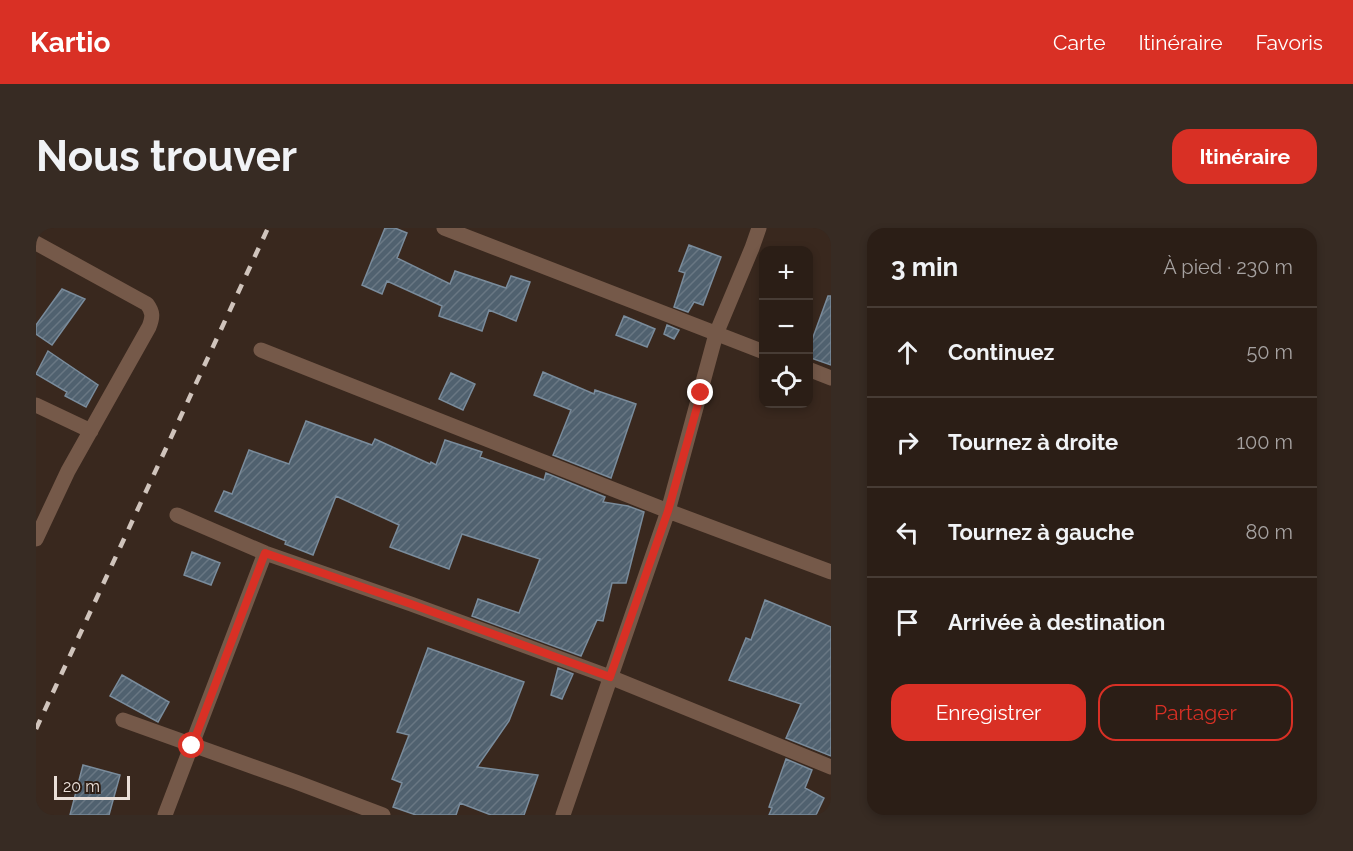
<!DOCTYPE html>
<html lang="fr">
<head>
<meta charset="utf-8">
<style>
	body { margin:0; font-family:Raleway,sans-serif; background:#372b23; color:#f1f3f6 }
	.controls { position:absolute; right:18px; top:18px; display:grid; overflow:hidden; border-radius:12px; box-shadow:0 3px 9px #0003 }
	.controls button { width:54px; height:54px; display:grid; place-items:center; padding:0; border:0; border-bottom:2px solid #473c35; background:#2b1e16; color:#f1f3f6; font:30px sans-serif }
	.scale { position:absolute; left:18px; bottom:15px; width:76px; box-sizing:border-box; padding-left:6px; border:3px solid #eadfd8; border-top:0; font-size:16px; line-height:21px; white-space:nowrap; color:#eadfd8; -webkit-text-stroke:4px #2e1e14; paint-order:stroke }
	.stop { position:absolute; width:18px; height:18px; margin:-14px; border:4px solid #d93025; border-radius:50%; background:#fff }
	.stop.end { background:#d93025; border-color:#fff; box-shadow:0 2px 6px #0008 }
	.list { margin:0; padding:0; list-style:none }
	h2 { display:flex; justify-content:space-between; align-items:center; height:78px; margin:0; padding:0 24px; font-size:26px }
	h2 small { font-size:20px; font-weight:400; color:#a6a2a1 }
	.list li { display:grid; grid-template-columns:39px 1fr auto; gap:18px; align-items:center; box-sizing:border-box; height:90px; padding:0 24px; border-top:2px solid #473c35 }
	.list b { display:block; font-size:22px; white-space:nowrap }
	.list em { font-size:20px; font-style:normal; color:#a6a2a1 }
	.actions { display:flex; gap:12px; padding:18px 24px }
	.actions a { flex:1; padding:14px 0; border:2px solid #d93025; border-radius:18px; text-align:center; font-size:21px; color:#d93025 }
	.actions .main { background:#d93025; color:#fff }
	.icon { flex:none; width:33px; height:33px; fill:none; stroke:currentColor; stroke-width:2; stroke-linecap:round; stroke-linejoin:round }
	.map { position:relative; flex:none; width:795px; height:587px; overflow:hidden; border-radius:18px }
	header { display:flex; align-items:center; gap:36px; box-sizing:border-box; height:84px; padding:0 30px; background:#d93025; color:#fff }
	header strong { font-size:28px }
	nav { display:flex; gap:33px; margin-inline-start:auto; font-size:21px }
	.intro { display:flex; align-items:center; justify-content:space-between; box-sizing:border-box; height:144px; padding:0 36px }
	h1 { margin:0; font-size:42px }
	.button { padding:15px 27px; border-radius:18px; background:#d93025; color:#fff; font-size:21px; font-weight:700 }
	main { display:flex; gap:36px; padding:0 36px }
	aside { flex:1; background:#2b1e16; border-radius:18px; box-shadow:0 3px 9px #0003 }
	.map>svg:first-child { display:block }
	.building { fill:url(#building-hatch); stroke:#7a8c9c; stroke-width:1.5 }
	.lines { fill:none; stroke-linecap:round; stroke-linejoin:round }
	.minor { stroke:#755949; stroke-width:15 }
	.rail { stroke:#d0c4bc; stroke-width:4.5; stroke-dasharray:10 10; stroke-linecap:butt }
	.route { stroke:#d93025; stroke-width:8 }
</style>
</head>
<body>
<header>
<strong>Kartio</strong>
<nav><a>Carte</a><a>Itinéraire</a><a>Favoris</a></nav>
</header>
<div class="intro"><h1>Nous trouver</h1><a class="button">Itinéraire</a></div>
<main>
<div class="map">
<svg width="795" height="587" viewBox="0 0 795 587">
	<defs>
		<pattern id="building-hatch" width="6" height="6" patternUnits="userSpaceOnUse" patternTransform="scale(1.5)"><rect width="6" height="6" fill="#50616f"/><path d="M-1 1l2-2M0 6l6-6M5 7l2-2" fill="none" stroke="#697783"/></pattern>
	</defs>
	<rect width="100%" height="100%" fill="#39281e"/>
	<path class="building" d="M349,0H359L371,5L361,30L414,56L419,43L470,60L475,48L494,54L480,93L453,82L446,103L403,88L406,78L351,53L346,66L326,57Z
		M653,17L685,29L667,77L658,74L652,84L638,79L649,45L643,43Z
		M26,61L49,71L16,117L0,106V97Z
		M792,68H795V137L772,129V123Z
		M588,88L619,101L611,119L580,107Z
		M631,97L643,102L638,111L628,106Z
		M12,123L62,157L50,179L29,168L31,164L0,146Z
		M507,144L558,166L559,162L600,176L575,250L517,227L535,182L498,167Z
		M415,145L439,156L427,182L403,171Z
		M270,193L336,217L339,211L394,236L395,234L400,237L409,212L446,224L444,229L508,252L510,245L569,269L567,274L592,278L608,284L590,355H576L567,393L561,392L545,428L436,388L442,371L483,385L504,331L426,306L413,341L354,319L363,297L300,268L277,327L249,316L250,313L179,283L188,263L196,266L213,222L253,236Z
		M156,324L184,335L175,357L148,347Z
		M729,372L795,399V528L750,510L765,476L693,452L710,410L715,412Z
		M392,420L488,454L473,493L441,539L502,547L488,587H455L424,575L420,587H380L357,579L366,555L356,551L373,507L361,504Z
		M522,440L537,446L526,471L515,467Z
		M86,447L133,474L122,494L74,468Z
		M750,531L776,542L769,560L788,570L780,587H733L736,580L733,579Z
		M47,537L84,547L73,587H34Z"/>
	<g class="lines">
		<path class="minor" d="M408,0L728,124
			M0,15L111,76C117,84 117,89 113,99L32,243L0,311
			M225,122L632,283L795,344
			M772,141L795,150
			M0,177L55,203
			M141,287L229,325L375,376L574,449L795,539
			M87,492L260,554L347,587
			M129,587L229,325
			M527,587L632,283L680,106L716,20L723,0"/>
		<path class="rail" d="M0,501L232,0"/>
	</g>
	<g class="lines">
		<path class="route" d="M156,518L229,325L375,376L574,449L632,283L665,165"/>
	</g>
</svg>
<div class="controls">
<button>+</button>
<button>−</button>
<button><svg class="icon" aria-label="locate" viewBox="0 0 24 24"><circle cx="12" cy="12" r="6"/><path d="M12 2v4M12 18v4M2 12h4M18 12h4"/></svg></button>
</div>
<div class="scale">20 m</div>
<div class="stop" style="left:156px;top:518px"></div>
<div class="stop end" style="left:665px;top:165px"></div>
</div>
<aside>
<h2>3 min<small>À pied · 230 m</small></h2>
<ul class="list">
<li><svg class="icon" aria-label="ahead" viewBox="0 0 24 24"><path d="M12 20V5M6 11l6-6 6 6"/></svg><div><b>Continuez</b></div><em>50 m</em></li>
<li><svg class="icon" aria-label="right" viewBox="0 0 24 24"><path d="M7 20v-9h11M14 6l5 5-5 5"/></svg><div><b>Tournez à droite</b></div><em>100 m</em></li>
<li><svg class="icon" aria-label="left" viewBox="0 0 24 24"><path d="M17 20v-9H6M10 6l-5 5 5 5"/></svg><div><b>Tournez à gauche</b></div><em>80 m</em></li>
<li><svg class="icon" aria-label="arrive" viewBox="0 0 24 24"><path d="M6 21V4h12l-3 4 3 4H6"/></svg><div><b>Arrivée à destination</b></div></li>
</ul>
<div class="actions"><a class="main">Enregistrer</a><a>Partager</a></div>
</aside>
</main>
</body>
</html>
